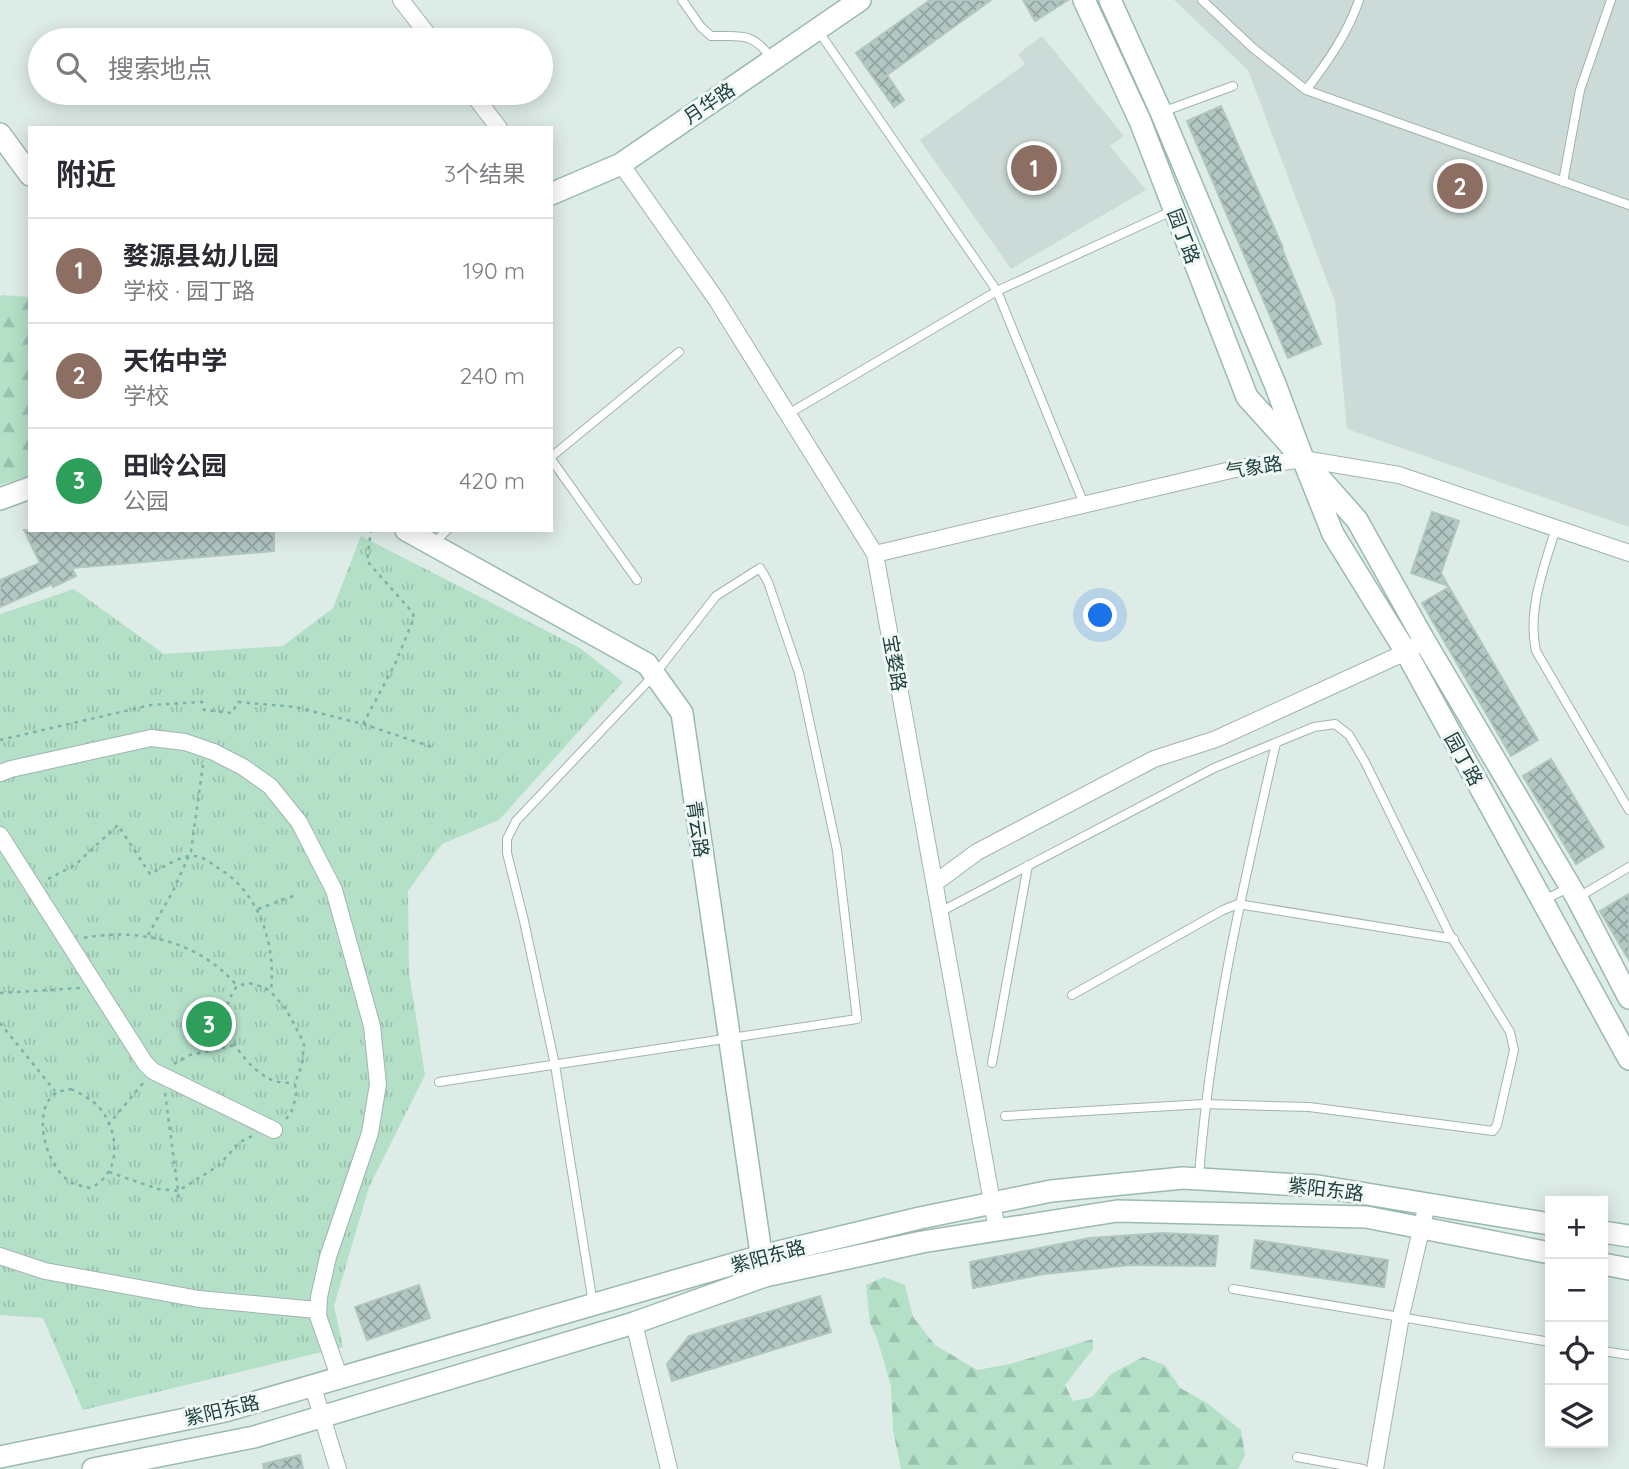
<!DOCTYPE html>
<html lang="zh">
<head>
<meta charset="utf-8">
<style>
	body { margin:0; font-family:Quicksand,"Noto Sans SC",sans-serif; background:#f7f7f7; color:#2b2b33 }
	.controls { position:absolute; right:21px; bottom:21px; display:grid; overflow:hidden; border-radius:0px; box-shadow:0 4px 18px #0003 }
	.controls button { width:63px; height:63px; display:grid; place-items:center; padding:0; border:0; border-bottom:2px solid #e1e1e2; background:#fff; color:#2b2b33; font:35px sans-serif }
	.you { position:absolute; left:1101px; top:616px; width:24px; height:24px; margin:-18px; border:5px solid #fff; border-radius:50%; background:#1a73e8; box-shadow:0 0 0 10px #1a73e833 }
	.badge { display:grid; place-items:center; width:46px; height:46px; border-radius:50%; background:#7c3aed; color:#fff; font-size:23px; font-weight:700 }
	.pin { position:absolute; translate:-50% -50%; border:4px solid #fff; box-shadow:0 2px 7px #0006 }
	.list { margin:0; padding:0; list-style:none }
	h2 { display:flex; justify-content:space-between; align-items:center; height:91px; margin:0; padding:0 28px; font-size:30px }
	h2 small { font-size:23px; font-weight:400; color:#7c7c81 }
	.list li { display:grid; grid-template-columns:46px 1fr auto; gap:21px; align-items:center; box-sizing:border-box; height:105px; padding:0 28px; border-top:2px solid #e1e1e2 }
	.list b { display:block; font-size:26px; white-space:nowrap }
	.list p { margin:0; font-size:23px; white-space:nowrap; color:#7c7c81 }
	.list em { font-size:23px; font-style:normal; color:#7c7c81 }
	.icon { flex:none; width:38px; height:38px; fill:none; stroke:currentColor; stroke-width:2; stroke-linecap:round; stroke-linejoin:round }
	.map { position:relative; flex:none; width:1629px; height:1469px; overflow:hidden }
	.search { position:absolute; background:#fff; box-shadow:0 4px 18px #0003; left:28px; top:28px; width:525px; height:77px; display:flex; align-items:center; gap:18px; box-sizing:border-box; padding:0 24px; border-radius:38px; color:#7c7c81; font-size:26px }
	.panel { position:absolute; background:#fff; box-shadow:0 4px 18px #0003; left:28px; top:126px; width:525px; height:406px; border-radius:0px }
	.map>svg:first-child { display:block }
	.built { fill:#ccdbd7 }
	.forest { fill:url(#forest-firs) }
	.park { fill:url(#park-tufts) }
	.building { fill:url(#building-cross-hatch); stroke:#b0c6c1; stroke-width:2 }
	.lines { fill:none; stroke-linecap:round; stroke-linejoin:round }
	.lane-casing { stroke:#a0b4b0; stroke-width:10 }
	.street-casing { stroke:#a0b4b0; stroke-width:18 }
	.secondary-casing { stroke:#9bb9b3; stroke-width:24 }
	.path { stroke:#7ab3ac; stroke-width:2.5; stroke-dasharray:3.5 5; stroke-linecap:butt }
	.lane { stroke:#fff; stroke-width:8 }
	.street { stroke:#fff; stroke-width:16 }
	.secondary { stroke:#fff; stroke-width:21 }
	.labels { text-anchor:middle; stroke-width:6; stroke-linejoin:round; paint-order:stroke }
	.street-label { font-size:19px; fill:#1d3d3a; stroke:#eff8f5 }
</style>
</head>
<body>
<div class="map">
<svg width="1629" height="1469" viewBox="0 0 1629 1469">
	<defs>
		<pattern id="forest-firs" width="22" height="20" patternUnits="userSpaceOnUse" patternTransform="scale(1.75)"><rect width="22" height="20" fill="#b4e0c8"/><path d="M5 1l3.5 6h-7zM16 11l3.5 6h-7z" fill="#9ac1ad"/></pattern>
		<pattern id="park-tufts" width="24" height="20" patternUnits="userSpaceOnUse" patternTransform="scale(1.75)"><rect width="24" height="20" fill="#b4e0c8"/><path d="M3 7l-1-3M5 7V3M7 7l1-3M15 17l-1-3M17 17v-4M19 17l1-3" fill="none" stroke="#9ac1ad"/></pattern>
		<pattern id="building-cross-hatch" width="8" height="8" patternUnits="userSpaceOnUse" patternTransform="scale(1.75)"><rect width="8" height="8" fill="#b3c7c2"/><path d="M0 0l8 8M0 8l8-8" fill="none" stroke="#91a39f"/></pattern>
	</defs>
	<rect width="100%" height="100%" fill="#deece8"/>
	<path class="built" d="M1174,0H1629V527L1347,429L1335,302L1248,70Z
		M1042,36L1124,136L1110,146L1146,190L1011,269L920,140L1025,64L1018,54Z"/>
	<path class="forest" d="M2,295L30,297V476L0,485V297Z
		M884,1277L905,1285L913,1317L935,1345L977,1370L1010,1364L1093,1339V1349L1065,1385L1073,1401L1092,1397L1111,1374L1143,1357L1165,1365L1180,1388L1207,1403L1241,1430L1245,1455L1238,1469H901L893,1430L891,1386L877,1338L870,1323L866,1285Z"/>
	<path class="park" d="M361,536L580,648L623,682L499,820L442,844L408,891L409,972L425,1075L369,1187L334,1306L343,1347L83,1410L43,1318L0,1315V614L74,589L164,654L283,646L333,608Z"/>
	<path class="building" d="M930,0H991L887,75L904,100L894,107L856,53Z
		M1023,0H1068L1035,21Z
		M1221,106L1283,248L1282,249L1321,344L1288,358L1187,121Z
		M1432,512L1459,521L1441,573L1448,586L1411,573Z
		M24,530H274V551L72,568L76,576L53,587L52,584L0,607V580L40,563Z
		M1449,587L1538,740L1511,756L1422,603Z
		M1551,759L1604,847L1576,864L1523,776Z
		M1629,894V960L1600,911Z
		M1163,1233L1218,1236L1215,1266L1130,1265L1044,1274L973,1288L970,1262L1090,1238Z
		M1255,1240L1388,1260L1384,1287L1251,1268Z
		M419,1285L430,1318L367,1340L355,1307Z
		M820,1296L831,1332L672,1381L667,1364L689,1336Z
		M300,1455L303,1469H264L263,1464Z"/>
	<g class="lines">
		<g class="lane-casing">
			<path id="lane" d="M682,0L701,27L711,36C741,37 752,31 771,58
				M1202,0L1253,48L1306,90L1629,205
				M817,29L997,291L1084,504
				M1306,90C1327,63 1348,33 1359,0
				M1162,112L1233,86
				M1563,182L1580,90L1611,0
				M788,414L997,291L1174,210
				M551,457L679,352
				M551,459L637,580
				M1556,528C1544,567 1527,610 1536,651L1629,810
				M434,543L447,530
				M1577,898L1629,867
				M1542,901L1568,888
				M940,912L1214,768L1314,727L1335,724L1349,735L1365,762L1449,933L1510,1032L1514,1050L1497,1125L1493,1131L1309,1107L1204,1104L1005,1116
				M1072,995L1223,910L1238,904L1454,939
				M992,1063L1028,865
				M439,1082C578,1061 718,1040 857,1019L837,850L799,673L768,582L760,568L716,596L655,674L516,821L507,839V853L524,921L555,1065L593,1304
				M1199,1176C1210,1029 1243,886 1276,743
				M1233,1289L1550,1342
				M1603,1351L1629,1355
				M1297,1457L1363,1469"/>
		</g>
		<g class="street-casing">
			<path id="street" d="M401,0L432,40
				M472,93L499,128
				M621,164L716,299L875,554L997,1230
				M875,554L1235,469L1303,459L1399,475L1629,553
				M0,773L11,769L151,738L185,742L214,752L243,767L270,786L299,822L334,890L372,1026L378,1084L370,1133L328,1257L319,1297L318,1316L340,1379
				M0,835L145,1063L153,1071L274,1130
				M935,883L977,852L1154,759L1216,739L1406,652L1424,640
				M0,1256L45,1271L199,1299L317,1310
				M634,1323L669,1469
				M313,1387L338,1469
				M1375,1469L1401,1316L1427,1204"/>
		</g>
		<g class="secondary-casing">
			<path id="secondary" d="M1084,0L1140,121L1247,397L1303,459L1333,534L1406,652L1629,1059
				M1110,0L1161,112L1275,384L1303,459L1357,520L1424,640L1577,898L1629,998
				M0,134L30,175
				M551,194L621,164L860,0
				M0,499L30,488
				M406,530L647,664L682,713L763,1267
				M1603,1232L1629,1236
				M1603,1264L1629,1269
				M0,1457L225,1411L761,1256L920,1218L1051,1191L1183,1178L1318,1186L1550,1224
				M93,1469L254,1437L634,1323L765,1276L922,1242L1117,1211L1366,1217L1550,1253"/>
		</g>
		<path class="path" d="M363,724L395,664L414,618L413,613L367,561L371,530
			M0,740L151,705L202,702L204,710L232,713L238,702L295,707L363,724L435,748
			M48,879L75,865L118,825L150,874C162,868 181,855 194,856C203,856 211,863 218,868C259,892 276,944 271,990
			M258,909L296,895
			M148,935L172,893L191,851L203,765
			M84,938C139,927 201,942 237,986
			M0,993L81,988
			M0,1023L55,1091
			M174,1064L190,1055L236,1045
			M71,1089C81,1094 91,1099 99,1107C120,1132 122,1174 90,1188C83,1186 74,1185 69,1181C48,1166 37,1128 46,1105C48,1100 52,1096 56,1092Z
			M165,1093L179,1198
			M286,1119L291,1113L296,1097L295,1083L302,1065L304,1043L286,1009L270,991L263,987L249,983L237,986C231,995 226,1004 226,1016C225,1038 249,1068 268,1078C276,1083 286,1083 295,1083
			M108,1125L144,1082
			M109,1172L158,1189L178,1191L218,1166L240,1142L252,1136"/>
		<use href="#lane" class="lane"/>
		<use href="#street" class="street"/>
		<use href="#secondary" class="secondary"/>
	</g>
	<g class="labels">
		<g class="street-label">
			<text transform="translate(709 103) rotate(-34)" y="7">月华路</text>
			<text transform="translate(1184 236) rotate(69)" y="7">园丁路</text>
			<text transform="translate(1254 467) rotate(-9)" y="7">气象路</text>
			<text transform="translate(895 663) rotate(80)" y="7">宝婺路</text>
			<text transform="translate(1464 759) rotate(61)" y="7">园丁路</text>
			<text transform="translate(698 829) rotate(82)" y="7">青云路</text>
			<text transform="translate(1326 1189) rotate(7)" y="7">紫阳东路</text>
			<text transform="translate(768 1256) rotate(-15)" y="7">紫阳东路</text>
			<text transform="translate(222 1410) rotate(-13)" y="7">紫阳东路</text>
		</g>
	</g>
</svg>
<div class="controls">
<button>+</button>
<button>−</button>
<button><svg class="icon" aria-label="locate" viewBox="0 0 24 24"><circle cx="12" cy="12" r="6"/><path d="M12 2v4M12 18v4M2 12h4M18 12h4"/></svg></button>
<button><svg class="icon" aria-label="layers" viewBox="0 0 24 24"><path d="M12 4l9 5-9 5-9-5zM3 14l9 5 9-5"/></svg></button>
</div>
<div class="you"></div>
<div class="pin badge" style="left:1034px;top:168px;background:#8d6e63">1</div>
<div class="pin badge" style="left:1460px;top:186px;background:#8d6e63">2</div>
<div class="pin badge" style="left:209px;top:1024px;background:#2e9e5b">3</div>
<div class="search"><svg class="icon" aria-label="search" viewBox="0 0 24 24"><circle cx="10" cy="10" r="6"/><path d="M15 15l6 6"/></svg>搜索地点</div>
<section class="panel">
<h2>附近<small>3个结果</small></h2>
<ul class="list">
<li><span class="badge" style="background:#8d6e63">1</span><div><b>婺源县幼儿园</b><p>学校 · 园丁路</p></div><em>190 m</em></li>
<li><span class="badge" style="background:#8d6e63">2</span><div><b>天佑中学</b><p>学校</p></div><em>240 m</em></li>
<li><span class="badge" style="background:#2e9e5b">3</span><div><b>田岭公园</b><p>公园</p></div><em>420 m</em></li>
</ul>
</section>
</div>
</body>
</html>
